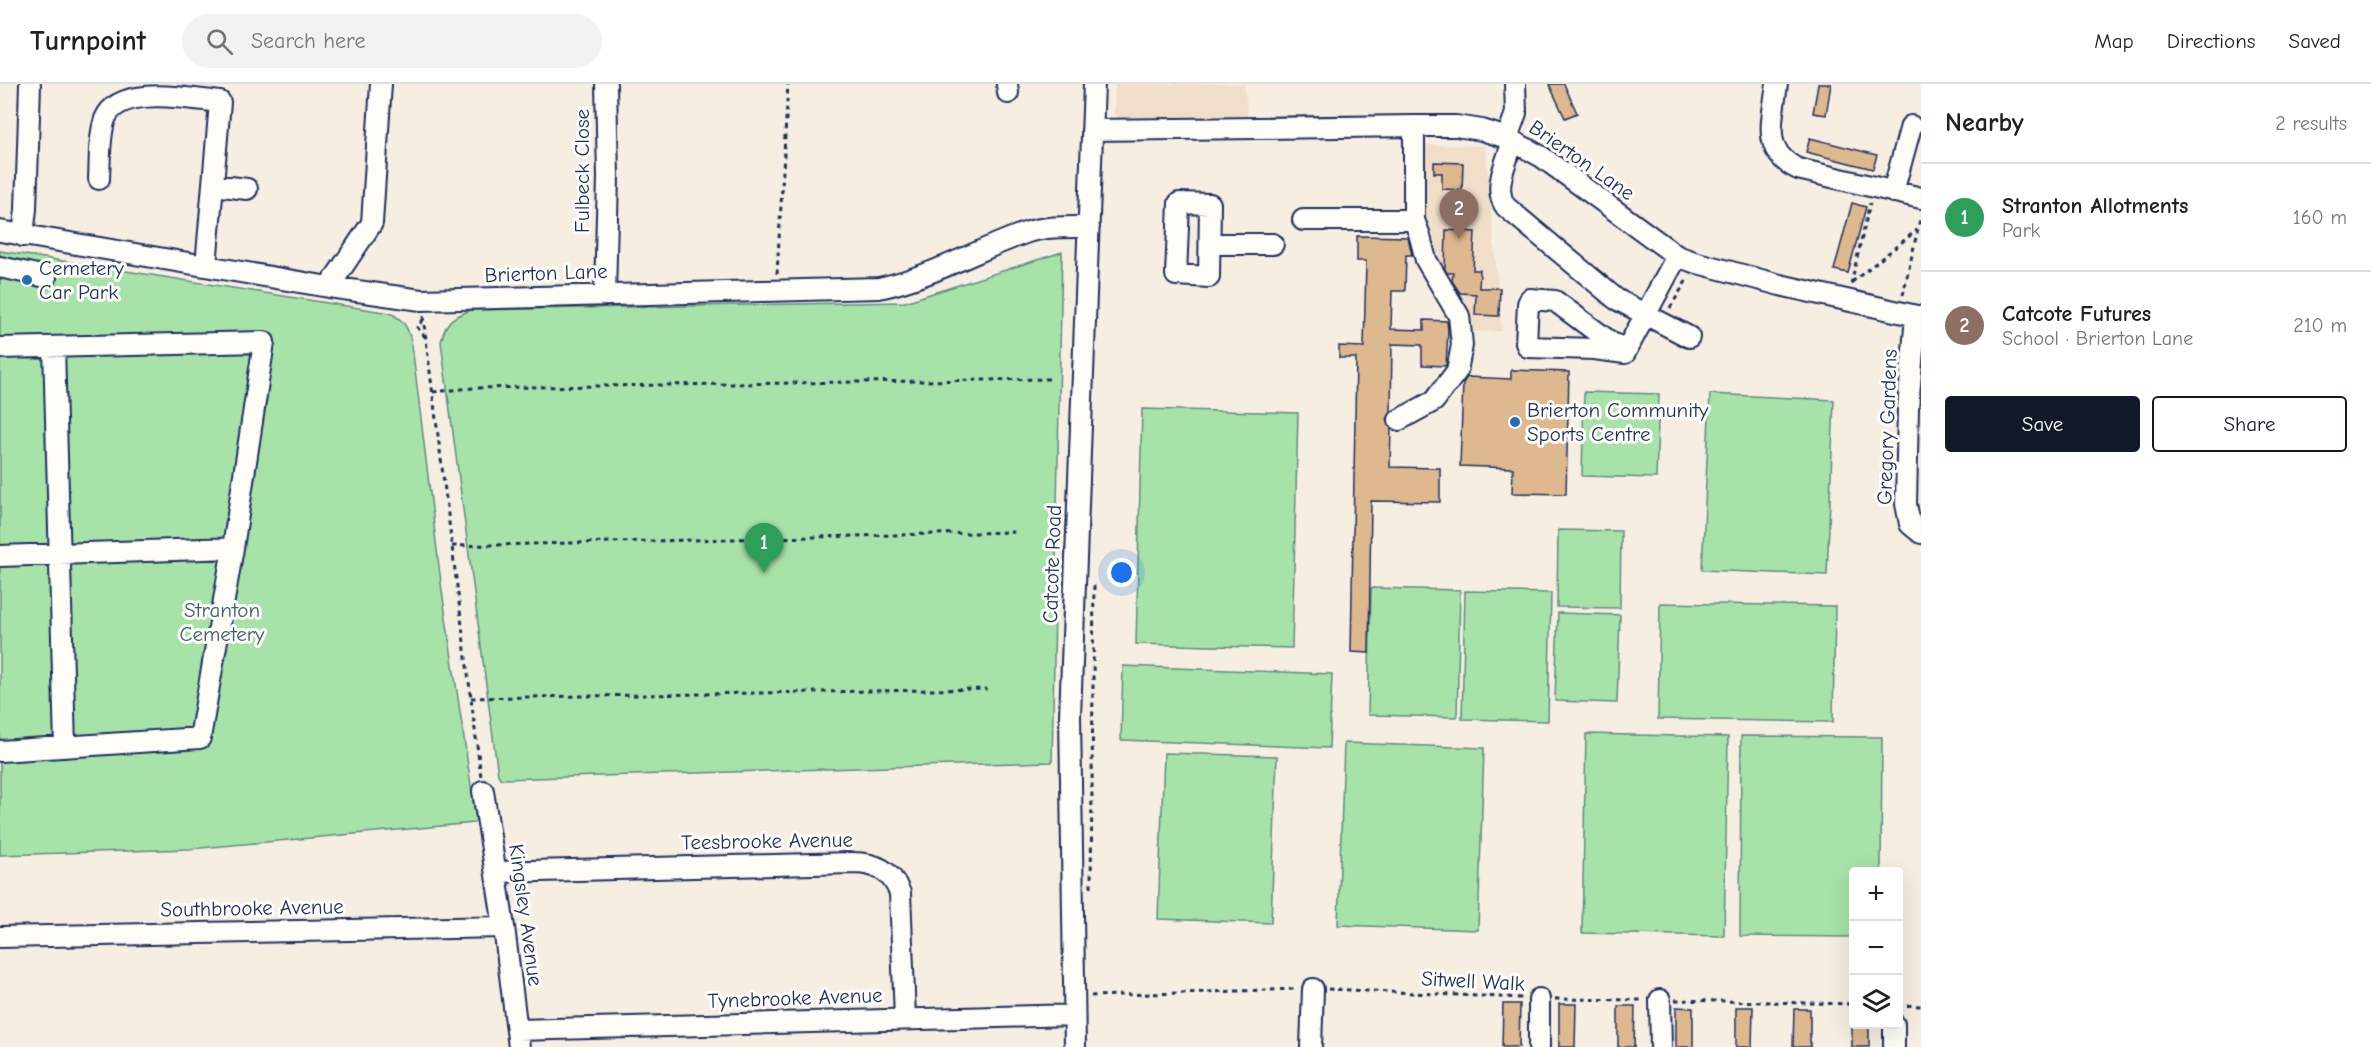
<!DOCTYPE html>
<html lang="en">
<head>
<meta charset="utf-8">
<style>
	body { margin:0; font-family:"Comic Neue",sans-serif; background:#f2f2f2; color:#202124 }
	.controls { position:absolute; right:18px; bottom:18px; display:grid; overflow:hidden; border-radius:6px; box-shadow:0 6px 24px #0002 }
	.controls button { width:54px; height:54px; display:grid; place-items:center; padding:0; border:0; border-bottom:2px solid #e0e0e0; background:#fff; color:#202124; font:30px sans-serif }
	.you { position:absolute; left:1122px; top:489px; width:21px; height:21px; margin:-15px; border:4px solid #fff; border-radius:50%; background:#1a73e8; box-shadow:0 0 0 9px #1a73e833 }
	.badge { display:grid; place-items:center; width:39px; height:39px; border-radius:50%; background:#111827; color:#fff; font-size:20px; font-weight:700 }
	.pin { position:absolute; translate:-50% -50px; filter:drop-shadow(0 2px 3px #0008) }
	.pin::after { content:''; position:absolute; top:32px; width:21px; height:18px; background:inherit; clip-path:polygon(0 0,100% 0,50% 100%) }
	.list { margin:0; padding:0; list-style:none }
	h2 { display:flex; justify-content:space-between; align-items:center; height:78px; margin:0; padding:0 24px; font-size:26px }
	h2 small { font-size:20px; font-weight:400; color:#757577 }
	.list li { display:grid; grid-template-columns:39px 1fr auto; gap:18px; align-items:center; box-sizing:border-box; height:108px; padding:0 24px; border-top:2px solid #e0e0e0 }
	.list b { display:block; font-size:22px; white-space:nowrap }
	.list p { margin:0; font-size:20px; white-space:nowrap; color:#757577 }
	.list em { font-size:20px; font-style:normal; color:#757577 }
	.actions { display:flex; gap:12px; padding:18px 24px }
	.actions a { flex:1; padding:14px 0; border:2px solid #111827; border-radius:6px; text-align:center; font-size:21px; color:#111827 }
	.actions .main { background:#111827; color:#fff }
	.icon { flex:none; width:33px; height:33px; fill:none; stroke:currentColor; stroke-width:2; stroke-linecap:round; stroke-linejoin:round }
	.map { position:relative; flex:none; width:1921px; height:963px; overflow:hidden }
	header { display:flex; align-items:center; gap:36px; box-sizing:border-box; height:84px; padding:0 30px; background:#fff; border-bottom:2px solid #e0e0e0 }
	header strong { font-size:28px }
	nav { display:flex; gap:33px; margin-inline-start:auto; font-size:21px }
	.search { width:420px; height:54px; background:#f2f2f2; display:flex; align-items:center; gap:15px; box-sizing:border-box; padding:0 21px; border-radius:33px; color:#757577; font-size:22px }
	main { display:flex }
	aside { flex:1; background:#fff }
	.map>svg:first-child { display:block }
	.built { fill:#f0dec9 }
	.green { fill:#a7e3a9; stroke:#618984; stroke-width:1.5 }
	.building { fill:#deb88f; stroke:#1b2f5e; stroke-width:1.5 }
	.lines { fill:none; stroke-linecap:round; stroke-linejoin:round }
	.minor-casing { stroke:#1b2f5e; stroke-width:24 }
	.path { stroke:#1b2f5e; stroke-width:3; stroke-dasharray:4.5 4.5; stroke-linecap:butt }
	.minor { stroke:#fdfcf7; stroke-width:20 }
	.poi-dot { fill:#1f6fb2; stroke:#fdfcf7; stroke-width:2 }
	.labels { text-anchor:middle; stroke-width:6; stroke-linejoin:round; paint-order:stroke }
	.street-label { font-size:21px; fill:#1b2f5e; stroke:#fdfcf7 }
	.poi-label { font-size:21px; fill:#1b2f5e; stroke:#fdfcf7; text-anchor:start }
	.park-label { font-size:21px; fill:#3e5c71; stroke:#fdfcf7 }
</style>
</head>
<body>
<header>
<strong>Turnpoint</strong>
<div class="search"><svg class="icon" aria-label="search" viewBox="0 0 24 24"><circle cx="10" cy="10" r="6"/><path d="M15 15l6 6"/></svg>Search here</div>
<nav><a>Map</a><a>Directions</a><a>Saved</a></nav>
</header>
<main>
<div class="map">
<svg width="1921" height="963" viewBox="0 0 1921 963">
	<rect width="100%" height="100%" fill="#f7eee2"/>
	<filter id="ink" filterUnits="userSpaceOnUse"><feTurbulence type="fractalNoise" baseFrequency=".0167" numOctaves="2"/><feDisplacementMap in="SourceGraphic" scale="12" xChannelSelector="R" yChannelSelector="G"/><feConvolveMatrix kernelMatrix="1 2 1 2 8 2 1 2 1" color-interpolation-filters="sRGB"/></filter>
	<g filter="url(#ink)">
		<path class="built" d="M1115,0H1244L1248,33L1127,37L1114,30Z
			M1421,61L1485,62L1502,247L1465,248L1432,176L1419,135Z"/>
		<path class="green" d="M0,167L390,229C405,236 409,246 412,261L442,507L476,735L474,739L190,765L0,771Z
			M1062,168L1052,678L501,695L498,691L441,258C446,237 450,234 471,226L905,218Z
			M1584,308L1659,310L1656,394L1582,392Z
			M1710,310L1834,316L1827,491L1702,486Z
			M1142,325L1298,329L1292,564L1136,560Z
			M1558,446L1621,447L1620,524L1557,523Z
			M1371,504L1460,506L1457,633L1368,631Z
			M1465,507L1551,509L1548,637L1462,635Z
			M1660,519L1835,522L1833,638L1658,635Z
			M1558,529L1620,531L1617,619L1555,617Z
			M1123,582L1332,590L1329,664L1121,656Z
			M1586,650L1728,653L1724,852L1582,849Z
			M1741,652L1882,653L1881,787L1854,788L1853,853L1740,852Z
			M1344,659L1484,664L1478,846L1338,841Z
			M1164,669L1277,672L1271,839L1158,835Z"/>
		<path class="building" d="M1549,0H1564L1577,29L1565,34Z
			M1818,0H1831L1826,31L1813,29Z
			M1810,54L1877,71L1873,85L1806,68Z
			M1434,78L1463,79L1462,106L1442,105V89H1434Z
			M1852,119L1866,123L1848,189L1834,186Z
			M1446,146L1475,148L1473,186H1480L1479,204H1500L1499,232L1475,231L1476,210L1460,209L1452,197L1453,189H1447L1445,185Z
			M1357,152L1408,153L1412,171H1406L1405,207H1392L1391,245L1424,246V236L1447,237L1448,247L1446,282L1422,281V261L1392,260L1391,328L1387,336L1391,344L1390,383L1440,384V418L1371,417L1369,569L1351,568L1356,274H1339V262L1364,263L1366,177H1357Z
			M1511,286L1569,288L1566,410L1512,409L1513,384L1460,382L1463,299L1467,293L1511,295Z
			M1503,920H1520L1519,963H1502Z
			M1559,920H1576L1575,963H1559Z
			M1618,922H1635L1634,963H1618Z
			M1676,923L1693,924V963H1676Z
			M1736,923H1753L1752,963H1736Z
			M1794,925H1810V963H1793Z
			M1852,940H1869V963H1852Z"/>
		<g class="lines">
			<g class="minor-casing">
				<path id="minor" d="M1007,0L1008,9
					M1777,0C1773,35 1760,67 1798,85L1921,114
					M1092,46L1414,42H1456L1482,46L1507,54L1542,73L1677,172L1694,178L1780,201L1921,233
					M1507,54L1516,29L1515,0
					M1513,57C1507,77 1492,105 1506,123L1616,215L1689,253
					M99,95C100,76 99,53 105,35C119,0 189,15 220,18L206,182
					M214,101L247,105
					M1893,108L1911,42
					M1179,119L1210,120L1209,193L1176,191Z
					M1303,136H1414V42
					M0,147L329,203L421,216L879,204C932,193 978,165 1028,148C1047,142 1069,143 1089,143
					M23,152L26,125L30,0
					M1210,160H1273
					M0,183L46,193
					M329,203L372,139L381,0
					M605,211L608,93L606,0
					M1916,232L1908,324L1906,420L1910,440L1921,449
					M54,263L65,663
					M0,264L264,258L233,464L200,654L0,667
					M1627,265L1613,260L1555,217L1530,215L1528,220L1526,259L1528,263L1594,265L1625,269L1627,265L1677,172
					M1399,336L1434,317L1457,287L1462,261L1459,232L1426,176L1419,149L1414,136
					M0,472L233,464
					M483,707L504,843L519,963
					M496,788L852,779C876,779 891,786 900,809L905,934
					M0,853L504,843
					M1539,915V963
					M1660,916L1661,963
					M517,946L1074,931
					M1075,963L1070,632L1094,0
					M1311,963L1313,905
					M1894,963V940"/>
			</g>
			<path class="path" d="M777,190L788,0
				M1852,198L1917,146
				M1851,200L1870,119
				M1903,211L1921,131
				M1670,224L1688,194
				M423,232L481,693
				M423,236L417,243L426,254
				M433,308L473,304L1049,295
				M452,462L1015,448
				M471,614L987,605
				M1091,803L1094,498
				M1328,905L1522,914
				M1091,912L1297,905
				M1555,915L1645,916
				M1675,916L1854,920
				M1898,921L1921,922"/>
			<use href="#minor" class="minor"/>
		</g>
	</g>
	<g class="poi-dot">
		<circle cx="27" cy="196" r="6"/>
		<circle cx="1515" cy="338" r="6"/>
	</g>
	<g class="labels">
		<g class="street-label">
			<text transform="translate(1582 76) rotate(35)" y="7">Brierton Lane</text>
			<text transform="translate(582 87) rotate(-90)" y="7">Fulbeck Close</text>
			<text transform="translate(546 189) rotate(-2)" y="7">Brierton Lane</text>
			<text transform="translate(1887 343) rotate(-88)" y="7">Gregory Gardens</text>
			<text transform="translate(1052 480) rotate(-88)" y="7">Catcote Road</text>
			<text transform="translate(767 757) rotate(-1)" y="7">Teesbrooke Avenue</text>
			<text transform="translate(252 824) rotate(-1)" y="7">Southbrooke Avenue</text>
			<text transform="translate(526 831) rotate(82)" y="7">Kingsley Avenue</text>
			<text transform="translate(1473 897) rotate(3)" y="7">Sitwell Walk</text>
			<text transform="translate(795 914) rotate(-2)" y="7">Tynebrooke Avenue</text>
		</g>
		<g class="poi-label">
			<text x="39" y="191">Cemetery<tspan x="39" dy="24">Car Park</tspan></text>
			<text x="1527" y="333">Brierton Community<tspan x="1527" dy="24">Sports Centre</tspan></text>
		</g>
		<g class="park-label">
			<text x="222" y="533">Stranton<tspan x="222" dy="24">Cemetery</tspan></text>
		</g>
	</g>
</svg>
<div class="controls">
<button>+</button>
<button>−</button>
<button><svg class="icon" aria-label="layers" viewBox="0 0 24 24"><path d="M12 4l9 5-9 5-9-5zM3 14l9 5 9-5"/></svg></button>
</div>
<div class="you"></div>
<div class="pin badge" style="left:764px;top:489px;background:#2e9e5b">1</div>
<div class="pin badge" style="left:1459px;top:155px;background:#8d6e63">2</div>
</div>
<aside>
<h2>Nearby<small>2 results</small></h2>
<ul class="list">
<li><span class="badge" style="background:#2e9e5b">1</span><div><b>Stranton Allotments</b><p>Park</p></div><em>160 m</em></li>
<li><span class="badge" style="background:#8d6e63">2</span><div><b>Catcote Futures</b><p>School · Brierton Lane</p></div><em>210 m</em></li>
</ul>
<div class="actions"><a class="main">Save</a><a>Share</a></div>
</aside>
</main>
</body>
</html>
